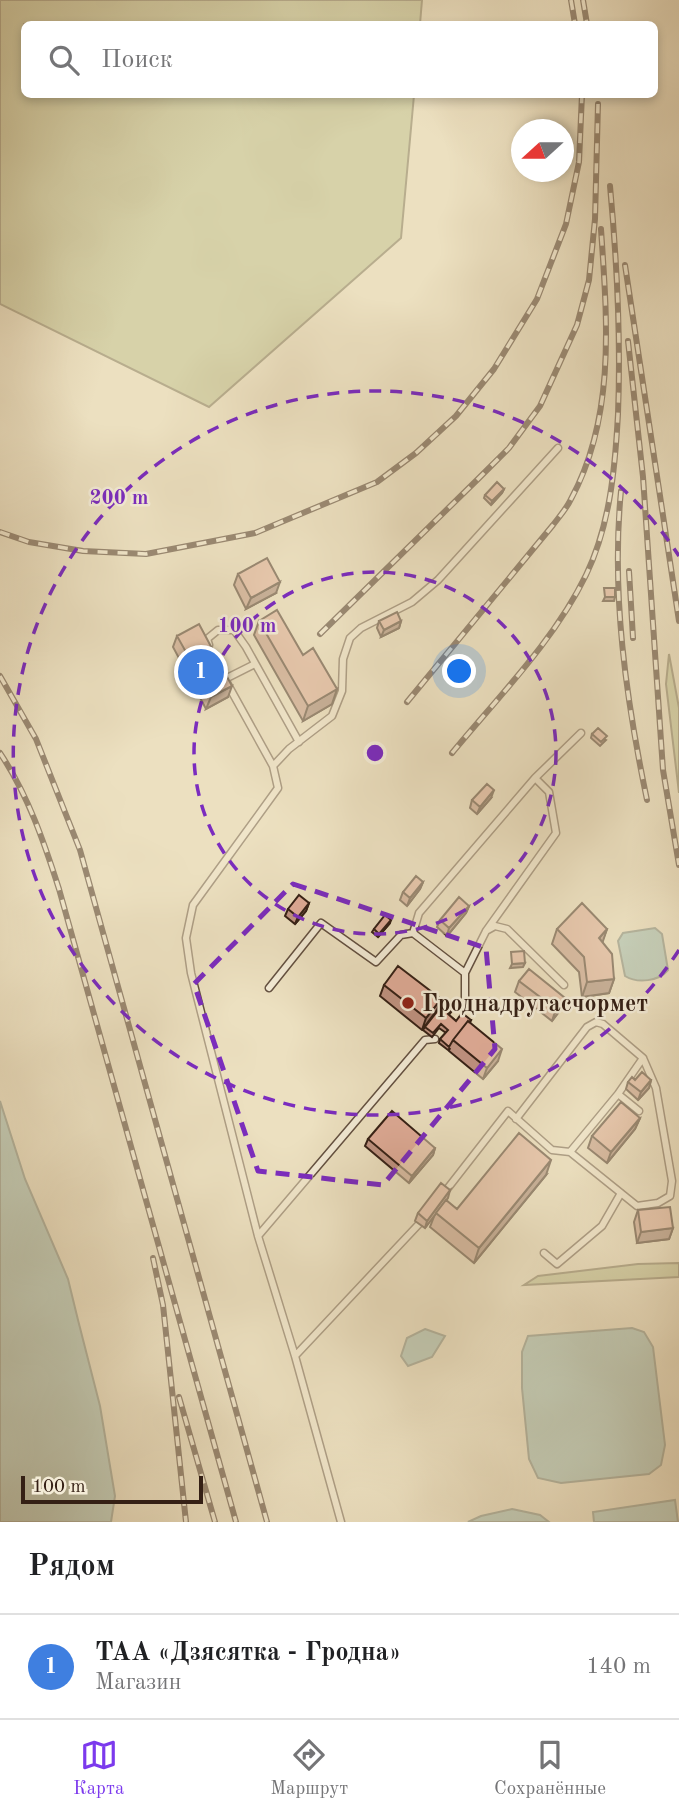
<!DOCTYPE html>
<html lang="ru">
<head>
<meta charset="utf-8">
<style>
	body { margin:0; font-family:"Old Standard TT",serif; background:#f6f6f6; color:#202124 }
	.compass { position:absolute; left:511px; top:119px; width:63px; height:63px; border-radius:50%; background:#fff; box-shadow:0 4px 10px #0003; rotate:249deg }
	.scale { position:absolute; left:21px; bottom:18px; width:182px; box-sizing:border-box; padding-left:7px; border:4px solid #352015; border-top:0; font-size:19px; line-height:24px; white-space:nowrap; color:#352015; -webkit-text-stroke:5px #f3ebd6; paint-order:stroke }
	.you { position:absolute; left:460px; top:672px; width:24px; height:24px; margin:-18px; border:5px solid #fff; border-radius:50%; background:#1a73e8; box-shadow:0 0 0 10px #1a73e833 }
	.badge { display:grid; place-items:center; width:46px; height:46px; border-radius:50%; background:#7c3aed; color:#fff; font-size:23px; font-weight:700 }
	.pin { position:absolute; translate:-50% -50%; border:4px solid #fff; box-shadow:0 2px 7px #0006 }
	.list { margin:0; padding:0; list-style:none }
	h2 { display:flex; justify-content:space-between; align-items:center; height:91px; margin:0; padding:0 28px; font-size:30px }
	h2 small { font-size:23px; font-weight:400; color:#757577 }
	.list li { display:grid; grid-template-columns:46px 1fr auto; gap:21px; align-items:center; box-sizing:border-box; height:105px; padding:0 28px; border-top:2px solid #e0e0e0 }
	.list b { display:block; font-size:26px; white-space:nowrap }
	.list p { margin:0; font-size:23px; white-space:nowrap; color:#757577 }
	.list em { font-size:23px; font-style:normal; color:#757577 }
	.icon { flex:none; width:38px; height:38px; fill:none; stroke:currentColor; stroke-width:2; stroke-linecap:round; stroke-linejoin:round }
	.map { position:relative; flex:none; width:679px; height:1522px; overflow:hidden }
	.search { position:absolute; background:#fff; box-shadow:0 4px 10px #0003; left:21px; right:21px; top:21px; height:77px; display:flex; align-items:center; gap:18px; box-sizing:border-box; padding:0 24px; border-radius:10px; color:#757577; font-size:26px }
	.sheet { height:196px; background:#fff }
	nav { display:flex; justify-content:space-around; align-items:center; box-sizing:border-box; height:98px; border-top:2px solid #e0e0e0; background:#fff; font-size:19px; color:#757577 }
	nav a { display:grid; justify-items:center; gap:4px }
	nav .on { color:#7c3aed }
	.map>svg:first-child { display:block }
	.green { fill:#bcc18f; stroke:#787052; stroke-width:2 }
	.water { fill:#99bdb4; stroke:#717e74; stroke-width:2 }
	.lines { fill:none; stroke-linecap:round; stroke-linejoin:round }
	.lane-casing { stroke:#635040; stroke-width:9 }
	.lane { stroke:#f3ebd6; stroke-width:6 }
	.rail-casing { stroke:#352015; stroke-width:6 }
	.rail { stroke:#f3ebd6; stroke-width:3.5; stroke-dasharray:10; stroke-linecap:butt }
	.wall { fill:#c09382; stroke:#352015; stroke-width:2 }
	.shaded-wall { fill:#9c786a; stroke:#352015; stroke-width:2 }
	.building { fill:#dfab97; stroke:#352015; stroke-width:2 }
	.marked { fill:none; stroke:#7b2cbf; stroke-width:5; stroke-dasharray:14 9; stroke-linejoin:round }
	.ring { fill:none; stroke:#7b2cbf; stroke-width:3.5; stroke-dasharray:12 9 }
	.poi-dot { fill:#8f2418; stroke:#f3ebd6; stroke-width:2.5 }
	.labels { text-anchor:middle; stroke-width:5; stroke-linejoin:round; paint-order:stroke }
	.poi-label { font-size:24px; font-weight:bold; fill:#352015; stroke:#f3ebd6; text-anchor:start }
	.centre { fill:#7b2cbf; stroke:#f3ebd6; stroke-width:3.5 }
	.ring-label { font-size:21px; text-anchor:middle; font-weight:bold; fill:#7b2cbf; stroke:#f3ebd6; stroke-width:5; stroke-linejoin:round; paint-order:stroke }
</style>
</head>
<body>
<div class="map">
<svg width="679" height="1522" viewBox="0 0 679 1522">
	<rect width="100%" height="100%" fill="#ece0c0"/>
	<filter id="stains"><feTurbulence type="fractalNoise" baseFrequency=".00286" numOctaves="4"/><feColorMatrix values="0 0 0 0 .2 0 0 0 0 .09 0 0 0 0 .02 0 0 0 .5 -.17"/></filter>
	<radialGradient id="worn" r=".72"><stop offset=".6" stop-color="#630" stop-opacity="0"/><stop offset="1" stop-color="#630" stop-opacity=".3"/></radialGradient>
	<path class="green" d="M0,0H422L420,24H24V94L414,95L401,238L209,407L0,304Z
		M669,654L679,708V793L666,684Z
		M679,1263V1277L524,1285L538,1276L638,1264Z"/>
	<path class="water" d="M655,928L662,934L668,970C659,981 638,984 625,976L618,941L623,933Z
		M0,1101L25,1179L68,1279L78,1320L100,1406L115,1496L111,1522H0Z
		M632,1328L644,1332L653,1347L665,1445L661,1465L649,1474L561,1483L538,1478L529,1459L522,1388V1352L528,1336Z
		M425,1329L445,1336L432,1357L408,1366L401,1356L407,1338Z
		M675,1500L678,1522H594L593,1512Z
		M512,1509L540,1515L549,1522H468L481,1516Z"/>
	<g class="lines">
		<g class="lane-casing">
			<path id="lane" d="M209,645L207,639L218,630H234L246,647L299,742
				M225,679L255,664
				M227,683L273,766L278,788L193,905L186,938L191,973L258,1236L295,1356L341,1522
				M273,766L289,749L332,716L342,691L343,659L350,638L361,628L412,602L438,580L558,448
				M535,778L581,733
				M413,933L419,913L535,778L549,792L556,833L486,931
				M269,988L321,923L376,962L401,935L413,933L465,973
				M465,997V973L486,931L495,926L507,929L564,985
				M618,1094L639,1111
				M516,1119L587,1027L596,1022L603,1024L643,1058L618,1094L570,1152
				M444,1193L508,1111L552,1150L570,1152L637,1206L658,1203L670,1196L672,1181L656,1088L643,1058
				M258,1236L425,1040L435,1039
				M544,1253L557,1264L602,1226L621,1193
				M295,1356L419,1224"/>
		</g>
		<use href="#lane" class="lane"/>
		<g class="rail-casing">
			<path id="rail" d="M571,0L575,24
				M583,0L587,24
				M625,265L679,621
				M628,341L643,477L663,770L679,865
				M621,491C611,594 626,699 647,800
				M0,532L29,542L83,551L146,554L255,533L377,482L416,453L456,416L494,369L537,299L566,224L579,162L582,94
				M629,571L633,638
				M320,634L479,478L509,448L540,406L577,325L589,280L595,219L598,104
				M0,676L36,739L80,850L267,1522
				M407,702L553,525C559,517 567,508 571,499C616,416 607,319 601,229
				M0,753C28,795 44,842 59,889L236,1522
				M452,753C499,696 554,641 586,575C610,525 615,469 618,414C621,338 617,262 610,186
				M153,1258L163,1305L186,1522
				M179,1397L215,1522"/>
		</g>
		<use href="#rail" class="rail"/>
	</g>
	<path class="wall" d="M504,489L502,493L491,505L484,498L485,495Z
		M238,574L276,593L246,609L234,585Z
		M259,621L303,655L337,689L332,704L303,721L254,635Z
		M379,621H401L399,628L381,637L377,628Z
		M177,636L228,697L206,709L173,647Z
		M592,734L606,740L600,746L591,738Z
		M491,798L477,814L470,808L472,800Z
		M423,882L420,889L407,906L400,900L403,892Z
		M309,903L306,911L295,924L285,916L288,909Z
		M469,906L466,913L447,936L437,927L440,920Z
		M390,923L378,937L372,932L374,929Z
		M557,929H607L602,942L614,979L609,993L582,997L579,972L552,944Z
		M519,981L565,998L561,1009L552,1021L515,992Z
		M384,985L437,1010L452,1011L449,1015L456,1021L471,1020L470,1023L498,1061L483,1079L449,1051L450,1048L448,1050L439,1043L440,1039L446,1033L439,1028L432,1037L423,1030L425,1027L422,1030L380,996Z
		M635,1080H651L649,1088L638,1100L626,1089L628,1082Z
		M640,1118L635,1129L607,1163L588,1148L592,1136Z
		M368,1139L435,1148L433,1155L409,1183L365,1146Z
		M546,1175L474,1263L430,1227L435,1214L425,1228L415,1221L418,1213L450,1190L445,1201L457,1209Z
		M638,1210L673,1228L669,1239L637,1243L634,1222Z"/>
	<path class="shaded-wall" d="M504,489L502,493L491,505L492,501Z
		M280,582L276,593L246,609L251,598Z
		M605,597H615L614,601H603Z
		M401,621L399,628L381,637L384,630Z
		M232,686L228,697L206,709L211,697Z
		M337,689L332,704L303,721L308,706Z
		M494,790L491,798L477,814L480,807Z
		M423,882L420,889L407,906L410,898Z
		M309,903L306,911L295,924L298,917Z
		M469,906L466,913L447,936L449,928Z
		M391,920L390,923L378,937L379,934Z
		M607,929L602,944L599,938Z
		M525,963L523,967L510,968L512,964Z
		M614,979L609,993L582,997L587,982Z
		M565,998L561,1009L552,1021L556,1009Z
		M441,999L437,1010L422,1030L426,1018Z
		M502,1049L498,1061L483,1079L487,1068Z
		M651,1080L649,1088L638,1100L641,1092Z
		M640,1118L635,1129L607,1163L611,1152Z
		M435,1148L433,1155L409,1183L412,1176Z
		M551,1160L546,1175L474,1263L479,1248Z
		M450,1190L448,1198L425,1228L427,1221Z
		M673,1228L669,1239L637,1243L641,1232Z"/>
	<path class="building" d="M497,482L504,489L492,501L485,495Z
		M267,558L280,582L251,598L238,574Z
		M604,588H615V597H605Z
		M277,610L303,655L313,648L337,689L308,706L259,621Z
		M397,612L401,621L384,630L379,621Z
		M199,624L232,686L211,697L177,636Z
		M598,728L607,736L601,742L592,734Z
		M487,784L494,790L480,807L472,800Z
		M416,876L423,882L410,898L403,892Z
		M299,895L309,903L298,917L288,909Z
		M459,897L469,906L449,928L440,920Z
		M582,903L607,929L599,938L612,954L614,979L587,982L584,957L557,929Z
		M385,915L391,920L379,934L374,929Z
		M524,951L525,963L512,964L511,952Z
		M398,966L441,999L426,1018L384,985Z
		M529,969L565,998L556,1009L519,981Z
		M446,1000L454,1007L448,1014L456,1021L462,1013L471,1020L469,1022L468,1021L453,1040L449,1047L440,1039L448,1030L441,1024L433,1033L425,1027Z
		M468,1021L502,1049L487,1068L453,1040Z
		M642,1072L651,1080L641,1092L628,1082L632,1077L635,1080Z
		M621,1102L640,1118L611,1152L592,1136Z
		M392,1111L435,1148L412,1176L368,1139Z
		M519,1133L551,1160L479,1248L436,1213L446,1200L457,1209Z
		M441,1183L450,1190L427,1221L418,1213Z
		M670,1207L673,1228L641,1232L638,1210Z"/>
	<path d="M0 0H679V1522H0ZM293,884L486,948L495,1049L383,1185L258,1171L194,984Z" fill="#ece0c0" fill-opacity=".55" fill-rule="evenodd"/>
	<path class="marked" d="M293,884L486,948L495,1049L383,1185L258,1171L194,984Z"/>
	<g class="ring">
		<circle cx="375" cy="753" r="181"/>
		<path d="M679 950A362 362 0 1 1 679 556"/>
	</g>
	<circle class="poi-dot" cx="408" cy="1003" r="7"/>
	<g class="labels">
		<g class="poi-label">
			<text x="422" y="1011">Гроднадругасчормет</text>
		</g>
	</g>
	<circle cx="375" cy="753" r="10" class="centre"/>
	<g class="ring-label">
		<text x="119" y="504">200 m</text>
		<text x="247" y="632">100 m</text>
	</g>
	<rect width="100%" height="100%" filter="url(#stains)"/>
	<rect width="100%" height="100%" fill="url(#worn)"/>
</svg>
<svg class="compass" viewBox="-18 -18 36 36"><path d="M0-13l5 13h-10z" fill="#e53935"/><path d="M0 13l5-13h-10z" fill="#757577"/></svg>
<div class="scale">100 m</div>
<div class="you"></div>
<div class="pin badge" style="left:201px;top:672px;background:#3f7fe0">1</div>
<div class="search"><svg class="icon" aria-label="search" viewBox="0 0 24 24"><circle cx="10" cy="10" r="6"/><path d="M15 15l6 6"/></svg>Поиск</div>
</div>
<section class="sheet">
<h2>Рядом<small></small></h2>
<ul class="list">
<li><span class="badge" style="background:#3f7fe0">1</span><div><b>ТАА «Дзясятка - Гродна»</b><p>Магазин</p></div><em>140 m</em></li>
</ul>
</section>
<nav>
<a class="on"><svg class="icon" aria-label="map" viewBox="0 0 24 24"><path d="M3 6l6-2 6 2 6-2v14l-6 2-6-2-6 2zM9 4v14M15 6v14"/></svg>Карта</a>
<a><svg class="icon" aria-label="directions" viewBox="0 0 24 24"><path d="M12 3l9 9-9 9-9-9zM9 14v-3h6M13 9l2 2-2 2"/></svg>Маршрут</a>
<a><svg class="icon" aria-label="saved" viewBox="0 0 24 24"><path d="M7 4h10v16l-5-4-5 4z"/></svg>Сохранённые</a>
</nav>
</body>
</html>
